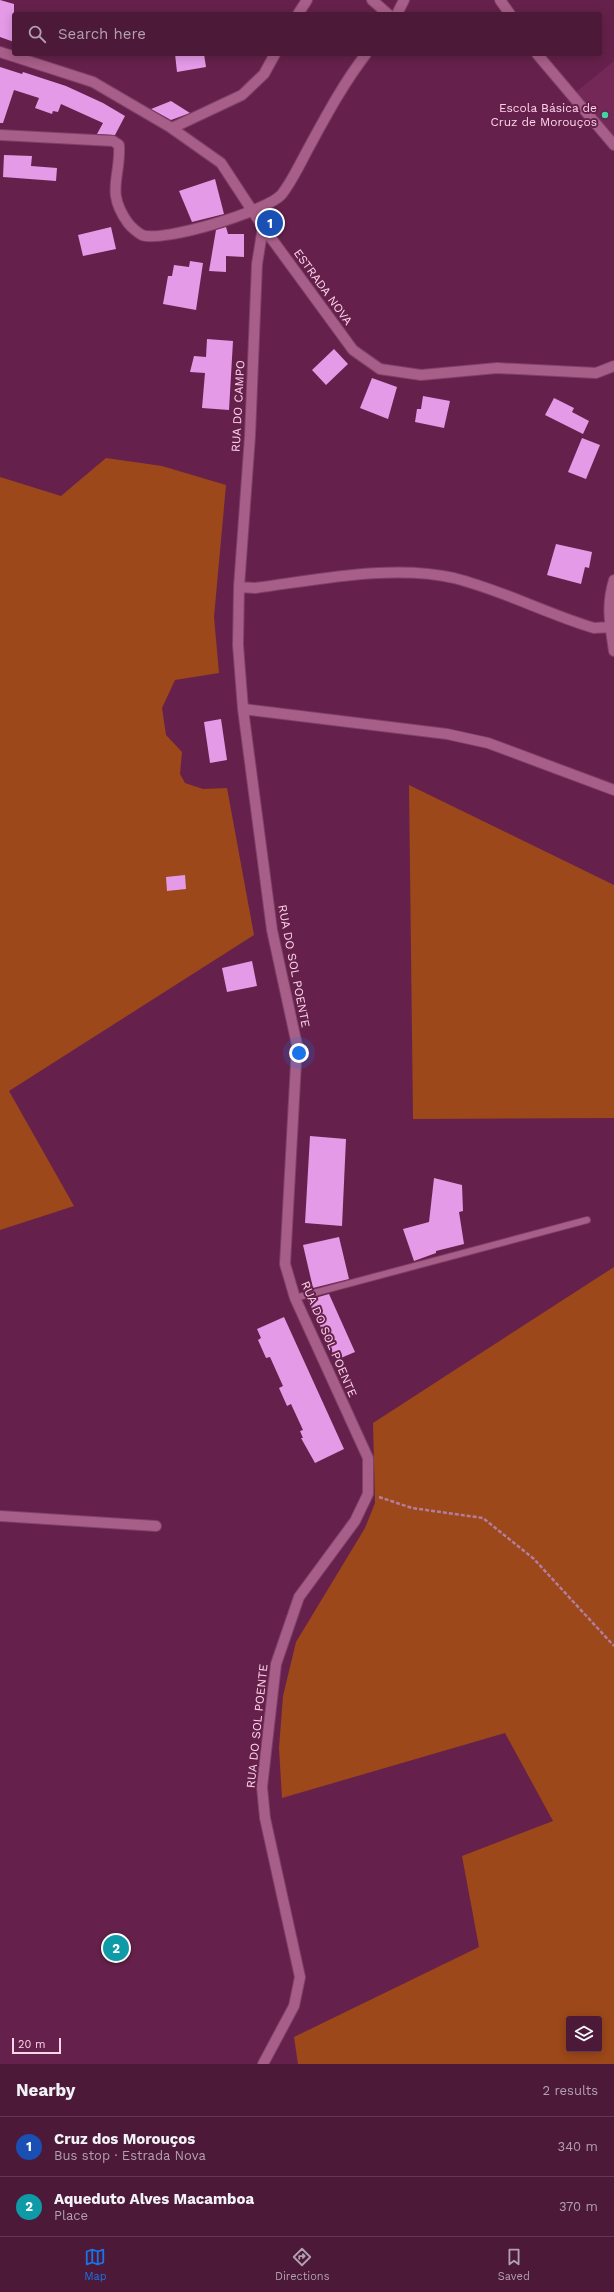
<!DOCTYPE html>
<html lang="en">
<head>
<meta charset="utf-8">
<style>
	body { margin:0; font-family:"Work Sans",sans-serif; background:#532240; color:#f1f3f6 }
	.controls { position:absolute; right:12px; bottom:12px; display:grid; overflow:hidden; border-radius:4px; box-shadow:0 2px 10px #0003 }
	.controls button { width:36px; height:36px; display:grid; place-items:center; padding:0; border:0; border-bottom:1px solid #633853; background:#4c1938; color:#f1f3f6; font:20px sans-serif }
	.scale { position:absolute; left:12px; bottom:10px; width:49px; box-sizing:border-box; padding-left:4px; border:2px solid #fed4ea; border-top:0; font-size:11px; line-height:14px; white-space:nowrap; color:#fed4ea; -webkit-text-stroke:3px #65214b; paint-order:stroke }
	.you { position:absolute; left:299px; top:1053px; width:14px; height:14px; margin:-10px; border:3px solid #fff; border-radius:50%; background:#1a73e8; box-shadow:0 0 0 6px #1a73e833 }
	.badge { display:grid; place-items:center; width:26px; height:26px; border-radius:50%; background:#1a73e8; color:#fff; font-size:13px; font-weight:700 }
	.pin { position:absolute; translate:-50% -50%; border:2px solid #fff; box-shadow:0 1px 4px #0006 }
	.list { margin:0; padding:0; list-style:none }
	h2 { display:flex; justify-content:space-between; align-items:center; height:52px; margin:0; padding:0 16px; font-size:17px }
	h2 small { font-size:13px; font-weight:400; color:#b2a0ae }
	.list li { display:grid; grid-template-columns:26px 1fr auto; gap:12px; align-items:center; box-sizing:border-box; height:60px; padding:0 16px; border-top:1px solid #633853 }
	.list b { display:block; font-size:15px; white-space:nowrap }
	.list p { margin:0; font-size:13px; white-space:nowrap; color:#b2a0ae }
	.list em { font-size:13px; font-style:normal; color:#b2a0ae }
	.icon { flex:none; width:22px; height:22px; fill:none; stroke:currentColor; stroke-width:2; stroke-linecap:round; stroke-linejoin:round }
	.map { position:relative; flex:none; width:614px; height:2064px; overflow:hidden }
	.search { position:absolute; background:#4c1938; box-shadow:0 2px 10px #0003; left:12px; right:12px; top:12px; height:44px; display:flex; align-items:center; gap:10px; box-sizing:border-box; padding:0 14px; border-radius:4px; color:#b2a0ae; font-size:15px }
	.sheet { height:172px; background:#4c1938 }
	nav { display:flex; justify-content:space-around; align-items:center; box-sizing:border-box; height:56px; border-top:1px solid #633853; background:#4c1938; font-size:11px; color:#b2a0ae }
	nav a { display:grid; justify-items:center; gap:2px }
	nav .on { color:#1a73e8 }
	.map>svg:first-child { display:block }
	.built { fill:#742857 }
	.green { fill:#9c481a; fill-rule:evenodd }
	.building { fill:#e49ae7 }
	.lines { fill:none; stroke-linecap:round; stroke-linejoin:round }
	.service-casing { stroke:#7e4168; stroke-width:8 }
	.minor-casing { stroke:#7e4168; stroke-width:12 }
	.path { stroke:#b47d9d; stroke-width:2.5; stroke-dasharray:4 2; stroke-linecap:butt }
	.service { stroke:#a75e88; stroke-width:6 }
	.minor { stroke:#a75e88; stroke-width:10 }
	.poi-dot { fill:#40d4a1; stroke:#65214b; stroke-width:1.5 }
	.labels { text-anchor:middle; stroke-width:4; stroke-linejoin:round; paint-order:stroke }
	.poi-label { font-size:12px; fill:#fed4ea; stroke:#65214b; text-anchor:end }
	.street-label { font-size:12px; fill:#fed4ea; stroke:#65214b }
</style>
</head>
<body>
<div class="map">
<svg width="614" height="2064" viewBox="0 0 614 2064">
	<rect width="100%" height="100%" fill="#65214b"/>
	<path class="built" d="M614,61V138L576,92Z"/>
	<path class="green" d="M106,458L162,466L226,485L214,617L219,673L175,680L162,708L166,735L182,752L180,774L185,783L203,789L227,788L254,935L9,1091L74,1206L0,1230V477L61,496Z
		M409,785L614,885V1118L413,1119Z
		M614,1267V2064H298L294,2037L479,1947L462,1856L553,1821L505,1733L282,1798L279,1748L283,1696L296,1642L365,1528L375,1503L373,1423ZM569,2019H599V2049H569Z"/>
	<path class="building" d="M0,0L14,4V42L0,37Z
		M175,54H204L206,67L177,72Z
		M0,67L22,74L23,72L66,86L103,103L125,116L115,135L97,134L103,123L61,104L58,112L53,111L52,114L35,108L39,98L14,90L3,123H0Z
		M171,101L190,113L171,120L151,109Z
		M4,155L32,156L31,166L57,168L56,181L3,177Z
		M215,179L224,214L192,222L179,191Z
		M111,227L116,249L83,256L78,235Z
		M226,227L228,234H244V257L226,256V272L209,271L216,230Z
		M190,261L203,263L196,310L163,304L168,276H172L174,265L189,267Z
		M207,339L233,341L229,410L202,408L205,373L190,372L194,356L206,357Z
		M334,349L348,364L326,385L312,370Z
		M372,378L397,387L388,419L360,408Z
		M423,396L450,401L444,428L415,422L417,409H421Z
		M554,398L574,408L572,412L589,421L583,434L545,415Z
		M582,438L600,445L586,479L568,472Z
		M556,544L592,552L589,568L585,567L581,584L547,575Z
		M221,719L227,760L210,763L204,722Z
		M185,875L186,889L167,891L166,877Z
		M252,961L257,986L227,992L222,968Z
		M310,1136L346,1139L342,1226L305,1223Z
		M434,1178L462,1185L463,1211L459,1212L464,1244L436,1251V1253L414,1261L403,1229L429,1222Z
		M339,1237L349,1279L313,1288L303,1245Z
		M329,1294L355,1352L336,1360L308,1300Z
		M284,1317L344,1449L315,1463L301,1438H303L300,1431L303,1430L291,1404L287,1406L279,1388L283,1386L270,1357L266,1358L258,1340L261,1338L257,1329Z"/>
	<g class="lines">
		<g class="service-casing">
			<path id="service" d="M295,1298L587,1220"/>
		</g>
		<g class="minor-casing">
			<path id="minor" d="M372,0L388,14
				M500,0L510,14
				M298,14L307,0
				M397,14L404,0
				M0,52L93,82L170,127L221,163L263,227L353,350L380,369L421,375L497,368L596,373L614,366
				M537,54L614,145
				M172,128L242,95L264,74L275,54
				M0,135L113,141L119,145C121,178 105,191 128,223C131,227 138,233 142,235C162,243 268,211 282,194C292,181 300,164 308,149C326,116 343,84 366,54
				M263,227L257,264L250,436L239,587L238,645L243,709L272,930L297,1045L285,1264L295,1298L368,1458V1494L355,1521L299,1597L276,1664L262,1787L265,1818L300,1977L294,2006L263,2064
				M614,580C606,606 610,624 614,651
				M239,587L255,588C317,580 392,564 454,578C502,590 547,614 594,628L610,627
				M243,709L447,734L488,743L614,790
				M0,1516L156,1526"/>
		</g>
		<path class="path" d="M379,1497L412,1508L483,1518L534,1559L614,1646"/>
		<use href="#service" class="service"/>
		<use href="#minor" class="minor"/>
	</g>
	<circle class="poi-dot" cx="605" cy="115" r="4"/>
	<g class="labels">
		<g class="poi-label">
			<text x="597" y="112">Escola Básica de<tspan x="597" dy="14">Cruz de Morouços</tspan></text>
		</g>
		<g class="street-label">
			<text transform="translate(323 287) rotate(54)" y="4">ESTRADA NOVA</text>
			<text transform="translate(238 406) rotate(-87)" y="4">RUA DO CAMPO</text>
			<text transform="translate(294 966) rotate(79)" y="4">RUA DO SOL POENTE</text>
			<text transform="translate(329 1339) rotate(67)" y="4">RUA DO SOL POENTE</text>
			<text transform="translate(257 1726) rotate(-84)" y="4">RUA DO SOL POENTE</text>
		</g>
	</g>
</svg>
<div class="controls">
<button><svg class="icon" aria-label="layers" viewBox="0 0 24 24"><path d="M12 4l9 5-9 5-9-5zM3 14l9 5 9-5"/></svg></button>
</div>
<div class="scale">20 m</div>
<div class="you"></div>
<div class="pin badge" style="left:270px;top:223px;background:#1a4fb4">1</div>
<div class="pin badge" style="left:116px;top:1948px;background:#0f9aa8">2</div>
<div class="search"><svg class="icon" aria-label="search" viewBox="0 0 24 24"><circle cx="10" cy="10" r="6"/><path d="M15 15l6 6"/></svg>Search here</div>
</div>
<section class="sheet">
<h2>Nearby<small>2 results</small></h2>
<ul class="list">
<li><span class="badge" style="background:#1a4fb4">1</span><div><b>Cruz dos Morouços</b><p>Bus stop · Estrada Nova</p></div><em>340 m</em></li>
<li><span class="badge" style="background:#0f9aa8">2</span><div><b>Aqueduto Alves Macamboa</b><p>Place</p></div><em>370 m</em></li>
</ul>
</section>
<nav>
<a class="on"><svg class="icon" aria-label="map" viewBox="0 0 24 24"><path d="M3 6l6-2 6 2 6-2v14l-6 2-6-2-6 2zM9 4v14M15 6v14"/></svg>Map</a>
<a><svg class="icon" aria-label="directions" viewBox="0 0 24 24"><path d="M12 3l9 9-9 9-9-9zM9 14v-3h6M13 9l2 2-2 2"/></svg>Directions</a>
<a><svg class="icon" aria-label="saved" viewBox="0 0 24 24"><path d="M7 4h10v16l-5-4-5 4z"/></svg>Saved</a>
</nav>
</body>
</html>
